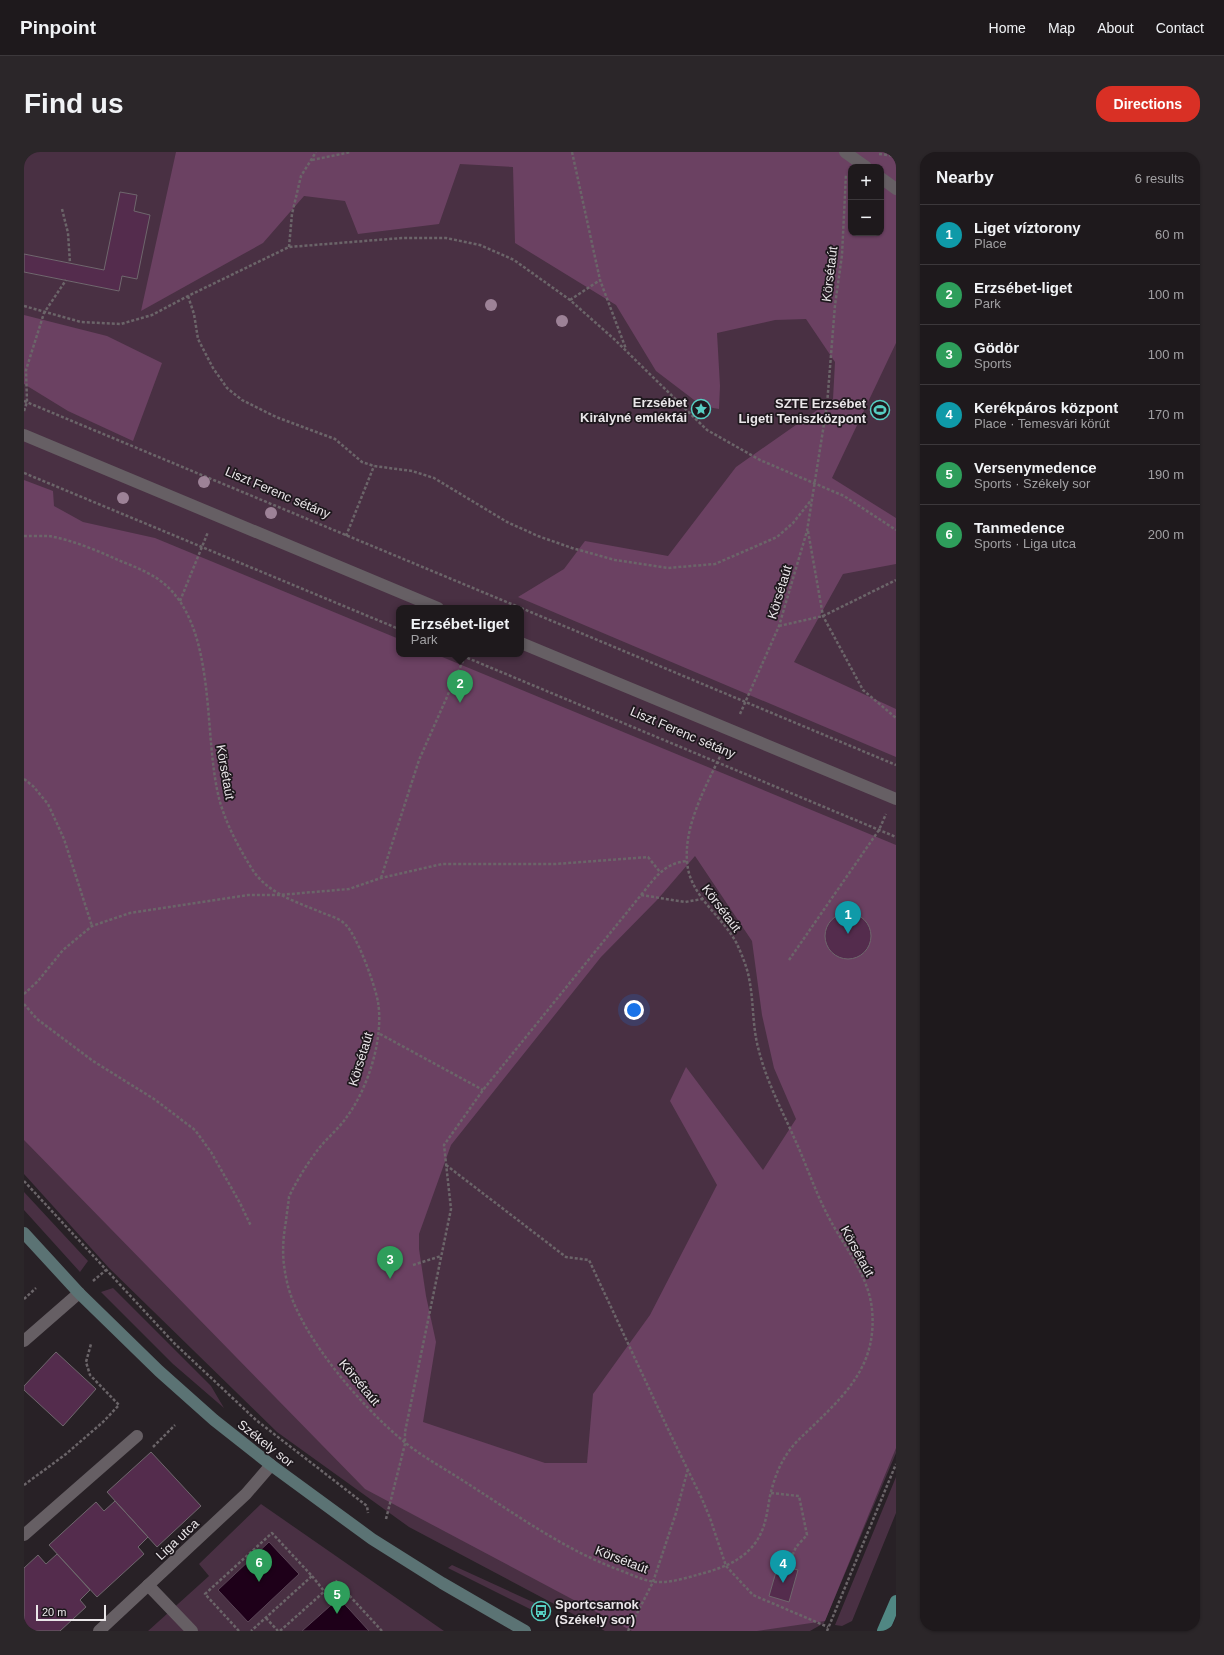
<!DOCTYPE html>
<html lang="en">
<head>
<meta charset="utf-8">
<style>
	body { margin:0; font-family:Arial,sans-serif; background:#2b2629; color:#f1f3f6 }
	.controls { position:absolute; right:12px; top:12px; display:grid; overflow:hidden; border-radius:8px; box-shadow:0 1px 3px #0004 }
	.controls button { width:36px; height:36px; display:grid; place-items:center; padding:0; border:0; border-bottom:1px solid #3c383b; background:#1e191c; color:#f1f3f6; font:20px sans-serif }
	.scale { position:absolute; left:12px; bottom:10px; width:70px; box-sizing:border-box; padding-left:4px; border:2px solid #eae6e9; border-top:0; font-size:11px; line-height:14px; white-space:nowrap; color:#eae6e9; -webkit-text-stroke:3px #1e181d; paint-order:stroke }
	.you { position:absolute; left:610px; top:858px; width:14px; height:14px; margin:-10px; border:3px solid #fff; border-radius:50%; background:#1a73e8; box-shadow:0 0 0 6px #1a73e833 }
	.badge { display:grid; place-items:center; width:26px; height:26px; border-radius:50%; background:#d93025; color:#fff; font-size:13px; font-weight:700 }
	.pin { position:absolute; translate:-50% -33px; filter:drop-shadow(0 1px 2px #0008) }
	.pin::after { content:''; position:absolute; top:21px; width:14px; height:12px; background:inherit; clip-path:polygon(0 0,100% 0,50% 100%) }
	.popup { position:absolute; left:372px; top:453px; width:128px; height:52px; box-sizing:border-box; display:grid; place-content:center; border-radius:8px; background:#1e191c; filter:drop-shadow(0 1px 3px #0005); font-size:13px; white-space:nowrap; color:#a1a0a3 }
	.popup b { font-size:15px; color:#f1f3f6 }
	.popup::after { content:''; position:absolute; left:50%; top:100%; margin-left:-8px; border:8px solid transparent; border-top-color:#1e191c }
	.list { margin:0; padding:0; list-style:none }
	h2 { display:flex; justify-content:space-between; align-items:center; height:52px; margin:0; padding:0 16px; font-size:17px }
	h2 small { font-size:13px; font-weight:400; color:#a1a0a3 }
	.list li { display:grid; grid-template-columns:26px 1fr auto; gap:12px; align-items:center; box-sizing:border-box; height:60px; padding:0 16px; border-top:1px solid #3c383b }
	.list b { display:block; font-size:15px; white-space:nowrap }
	.list p { margin:0; font-size:13px; white-space:nowrap; color:#a1a0a3 }
	.list em { font-size:13px; font-style:normal; color:#a1a0a3 }
	.map { position:relative; flex:none; width:872px; height:1479px; overflow:hidden; border-radius:16px }
	header { display:flex; align-items:center; gap:24px; box-sizing:border-box; height:56px; padding:0 20px; background:#1e191c; border-bottom:1px solid #3c383b }
	header strong { font-size:19px }
	nav { display:flex; gap:22px; margin-inline-start:auto; font-size:14px }
	.intro { display:flex; align-items:center; justify-content:space-between; box-sizing:border-box; height:96px; padding:0 24px }
	h1 { margin:0; font-size:28px }
	.button { padding:10px 18px; border-radius:16px; background:#d93025; color:#fff; font-size:14px; font-weight:700 }
	main { display:flex; gap:24px; padding:0 24px }
	aside { flex:1; background:#1e191c; border-radius:16px; box-shadow:0 1px 3px #0004 }
	.map>svg:first-child { display:block }
	.green { fill:#493043; fill-rule:evenodd }
	.forest { fill:#6b4162; fill-rule:evenodd }
	.water { fill:#1e0019; stroke:#5b4557 }
	.building { fill:#542c4d; stroke:#6f676d }
	.lines { fill:none; stroke-linecap:round; stroke-linejoin:round }
	.path { stroke:#6b6569; stroke-width:2.5; stroke-dasharray:3 2; stroke-linecap:butt }
	.lane { stroke:#665f64; stroke-width:12 }
	.street { stroke:#665f64; stroke-width:12 }
	.secondary { stroke:#5b7374; stroke-width:12 }
	.primary { stroke:#508783; stroke-width:12 }
	.tree { fill:#9d8297 }
	.labels { text-anchor:middle; stroke-width:3.5; stroke-linejoin:round; paint-order:stroke }
	.street-label { font-size:13px; fill:#eae6e9; stroke:#1e181d }
	.poi-label { font-size:13px; font-weight:bold; fill:#eae6e9; stroke:#1e181d; text-anchor:end }
</style>
</head>
<body>
<header>
<strong>Pinpoint</strong>
<nav><a>Home</a><a>Map</a><a>About</a><a>Contact</a></nav>
</header>
<div class="intro"><h1>Find us</h1><a class="button">Directions</a></div>
<main>
<div class="map">
<svg width="872" height="1479" viewBox="0 0 872 1479">
	<rect width="100%" height="100%" fill="#282126"/>
	<path class="green" d="M0,0H872V1301L800,1471L786,1479H581L385,1375L253,1280L85,1116L0,1022ZM827,15H857V81H827ZM375,456H497V502H375Z
		M0,1040L64,1109L56,1120L0,1058Z
		M89,1136L187,1234L200,1256L149,1212L77,1140Z
		M872,1325V1361L828,1469L818,1474L811,1473Z
		M237,1352L420,1479H124L185,1424L175,1412Z
		M428,1413L511,1451L515,1456L510,1459L424,1416Z"/>
	<path class="forest" d="M152,0H872V191L808,326L872,366V412L819,422L770,510L872,557V605L494,445L540,417L561,389L644,404L712,315L809,247L811,210L782,167L751,168L693,181L696,234L695,257L678,254L632,219L592,153L491,91L489,15L436,12L415,72L334,82L321,49L280,44L239,91L117,159ZM827,15H857V81H827Z
		M0,163L83,184L138,211L109,289L44,259L0,232Z
		M0,328L29,339L30,354L59,370L131,386L375,487V502H411L872,693V1296L801,1469L733,1479H608L341,1337L0,988ZM671,704L728,789L738,863L750,916L772,967L739,1018L662,915L646,949L693,1033L626,1163L569,1242L563,1311H521L399,1270L412,1190L402,1144L395,1097V1082L427,993L577,805L633,748Z"/>
	<path class="water" d="M245,1390L275,1422L224,1470L194,1438Z
		M315,1446L345,1479H278Z"/>
	<path class="building" d="M96,40L113,43L110,59L126,63L113,127L98,124L95,139L0,120V102L80,118Z
		M801 784a23 23 0 1 1 46 0a23 23 0 1 1-46 0Z
		M32,1200L72,1237L39,1274L0,1238V1234Z
		M127,1300L177,1354L133,1395L83,1340Z
		M91,1349L124,1385L114,1395L120,1402L73,1445L25,1393L72,1350L80,1359Z
		M33,1402L66,1438L56,1448L62,1455L36,1479H0V1416L14,1403L22,1412Z
		M754,1413L774,1418L765,1450L745,1444Z"/>
	<g class="lines">
		<path class="path" d="M548,0L576,128L602,197
			M855,2L872,4
			M288,8L327,0
			M38,57L44,81L46,111
			M265,95L268,62L277,24L292,0
			M164,144L170,162L174,187L189,216L203,236L218,248L252,265L311,287L338,310L350,314L388,319L410,326L483,370L514,384L548,396L591,408L644,416L691,412L753,385L769,371L788,347
			M546,148L576,128
			M0,154L57,170L97,172L128,163L164,144L265,95L378,86H422L456,93L490,108L546,148L590,187L683,278L736,308L820,344L872,378
			M0,249L497,456
			M0,259L3,250L2,218L20,161L42,128
			M0,321L375,477
			M784,379L799,464L839,538L872,566
			M0,384C2,384 23,384 25,384C48,388 72,398 94,408C109,414 125,420 138,430C195,475 178,585 196,650C203,674 215,696 228,717C244,742 273,750 299,761C306,764 315,766 321,772C333,783 351,833 354,850C360,886 344,937 322,966C313,979 299,989 290,1003C283,1012 269,1035 265,1045C265,1047 262,1067 262,1069C258,1092 258,1108 263,1130C274,1181 337,1254 377,1287C395,1303 418,1315 438,1328C490,1361 540,1398 598,1419C608,1423 621,1429 632,1430C648,1431 665,1425 680,1421C701,1415 719,1408 732,1390C742,1375 743,1360 746,1344C750,1327 755,1313 765,1299C772,1289 782,1281 791,1272C826,1238 853,1210 848,1157C844,1120 816,1090 801,1058C790,1036 782,1012 772,990C759,960 743,931 735,899C728,875 730,850 725,826C723,815 718,803 713,792C698,763 665,744 663,709C660,670 685,629 701,594
			M322,384L350,314
			M156,449L184,380
			M497,456L872,613
			M755,474L799,464L872,428
			M434,502L872,685
			M716,562L755,474L783,379L803,253L811,153L818,103L822,22
			M0,627L9,634L24,652L40,687L68,774
			M357,726L395,608L442,502
			M617,743C631,726 640,711 663,709
			M765,808L855,678L862,662
			M0,842L14,829L39,798L68,774L106,761L224,743H255L325,737L357,726L418,712H532L624,705L636,720
			M0,852L13,867L69,909L130,947L171,978L187,1000L216,1051L227,1074
			M356,882L459,938
			M422,1013L542,1105L565,1108L643,1275L678,1347L686,1366L702,1414L729,1443L804,1475
			M0,1029L150,1191L232,1268L343,1354L344,1361
			M389,1113L417,1104
			M69,1129L82,1118
			M0,1147L12,1136
			M129,1295L151,1273
			M0,1333L42,1302L79,1270L95,1253L66,1223L62,1210L67,1192
			M747,1341L775,1344L783,1383L772,1395L763,1416
			M362,1367L381,1292V1280L427,1057L420,993L459,938L617,743L661,750L678,747
			M288,1424L300,1439
			M242,1466L254,1479
			M215,1479L181,1442L248,1381L288,1424L227,1479
			M256,1479L312,1429L358,1479
			M604,1479L629,1430L652,1361L664,1317
			M803,1479L872,1312"/>
		<path class="lane" d="M821,0L842,15
			M857,26L872,37
			M0,1383L113,1284
			M124,1433L168,1479"/>
		<path class="street" d="M0,283L414,456
			M497,491L872,647
			M0,1189L55,1141
			M75,1479L222,1342L247,1313"/>
		<path class="secondary" d="M0,1081L55,1141L135,1219L190,1268L247,1313L348,1387L418,1431L501,1479"/>
		<path class="primary" d="M859,1479L872,1449"/>
	</g>
	<g class="tree">
		<circle cx="467" cy="153" r="6"/>
		<circle cx="538" cy="169" r="6"/>
		<circle cx="180" cy="330" r="6"/>
		<circle cx="99" cy="346" r="6"/>
		<circle cx="247" cy="361" r="6"/>
	</g>
	<defs>
		<g id="sight-ring" transform="scale(1)"><circle r="9.5" fill="#1e181d" stroke="#57cec2" stroke-width="1.5"/><path d="M0-6L1.8-2.2L6-1.7L2.9 1.2L3.7 5.4L0 3.3L-3.7 5.4L-2.9 1.2L-6-1.7L-1.8-2.2Z" fill="#57cec2"/></g>
		<g id="stadium-ring" transform="scale(1)"><circle r="9.5" fill="#1e181d" stroke="#57cec2" stroke-width="1.5"/><path d="M0-5a6.5 5 0 1 0 0 10a6.5 5 0 1 0 0-10ZM-3.5-1.8h7v3.6h-7Z" fill="#57cec2"/></g>
		<g id="bus-ring" transform="scale(1)"><circle r="9.5" fill="#1e181d" stroke="#57cec2" stroke-width="1.5"/><path d="M-5-6H5V4H4V6H2V4H-2V6H-4V4H-5ZM-3.5-4V0h7V-4ZM-3.5 1.2v1.5H-2V1.2ZM2 1.2v1.5H3.5V1.2Z" fill="#57cec2"/></g>
	</defs>
	<g fill-rule="evenodd">
		<use href="#sight-ring" x="677" y="257"/>
		<use href="#stadium-ring" x="856" y="258"/>
		<use href="#bus-ring" x="517" y="1459"/>
	</g>
	<g class="labels">
		<g class="street-label">
			<text transform="translate(805 122) rotate(-83)" y="5">Körsétaút</text>
			<text transform="translate(254 340) rotate(23)" y="5">Liszt Ferenc sétány</text>
			<text transform="translate(755 440) rotate(-73)" y="5">Körsétaút</text>
			<text transform="translate(659 580) rotate(23)" y="5">Liszt Ferenc sétány</text>
			<text transform="translate(202 620) rotate(80)" y="5">Körsétaút</text>
			<text transform="translate(698 756) rotate(53)" y="5">Körsétaút</text>
			<text transform="translate(336 907) rotate(-73)" y="5">Körsétaút</text>
			<text transform="translate(834 1099) rotate(61)" y="5">Körsétaút</text>
			<text transform="translate(336 1230) rotate(50)" y="5">Körsétaút</text>
			<text transform="translate(242 1291) rotate(38)" y="5">Székely sor</text>
			<text transform="translate(153 1387) rotate(-43)" y="5">Liga utca</text>
			<text transform="translate(598 1407) rotate(21)" y="5">Körsétaút</text>
		</g>
		<g class="poi-label">
			<text x="663" y="255">Erzsébet<tspan x="663" dy="15">Királyné emlékfái</tspan></text>
			<text x="842" y="256">SZTE Erzsébet<tspan x="842" dy="15">Ligeti Teniszközpont</tspan></text>
			<text x="531" y="1457" text-anchor="start">Sportcsarnok<tspan x="531" dy="15">(Székely sor)</tspan></text>
		</g>
	</g>
</svg>
<div class="controls">
<button>+</button>
<button>−</button>
</div>
<div class="scale">20 m</div>
<div class="you"></div>
<div class="pin badge" style="left:824px;top:782px;background:#0f9aa8">1</div>
<div class="pin badge" style="left:436px;top:551px;background:#2e9e5b">2</div>
<div class="popup"><b>Erzsébet-liget</b>Park</div>
<div class="pin badge" style="left:366px;top:1127px;background:#2e9e5b">3</div>
<div class="pin badge" style="left:759px;top:1431px;background:#0f9aa8">4</div>
<div class="pin badge" style="left:313px;top:1462px;background:#2e9e5b">5</div>
<div class="pin badge" style="left:235px;top:1430px;background:#2e9e5b">6</div>
</div>
<aside>
<h2>Nearby<small>6 results</small></h2>
<ul class="list">
<li><span class="badge" style="background:#0f9aa8">1</span><div><b>Liget víztorony</b><p>Place</p></div><em>60 m</em></li>
<li><span class="badge" style="background:#2e9e5b">2</span><div><b>Erzsébet-liget</b><p>Park</p></div><em>100 m</em></li>
<li><span class="badge" style="background:#2e9e5b">3</span><div><b>Gödör</b><p>Sports</p></div><em>100 m</em></li>
<li><span class="badge" style="background:#0f9aa8">4</span><div><b>Kerékpáros központ</b><p>Place · Temesvári körút</p></div><em>170 m</em></li>
<li><span class="badge" style="background:#2e9e5b">5</span><div><b>Versenymedence</b><p>Sports · Székely sor</p></div><em>190 m</em></li>
<li><span class="badge" style="background:#2e9e5b">6</span><div><b>Tanmedence</b><p>Sports · Liga utca</p></div><em>200 m</em></li>
</ul>
</aside>
</main>
</body>
</html>
